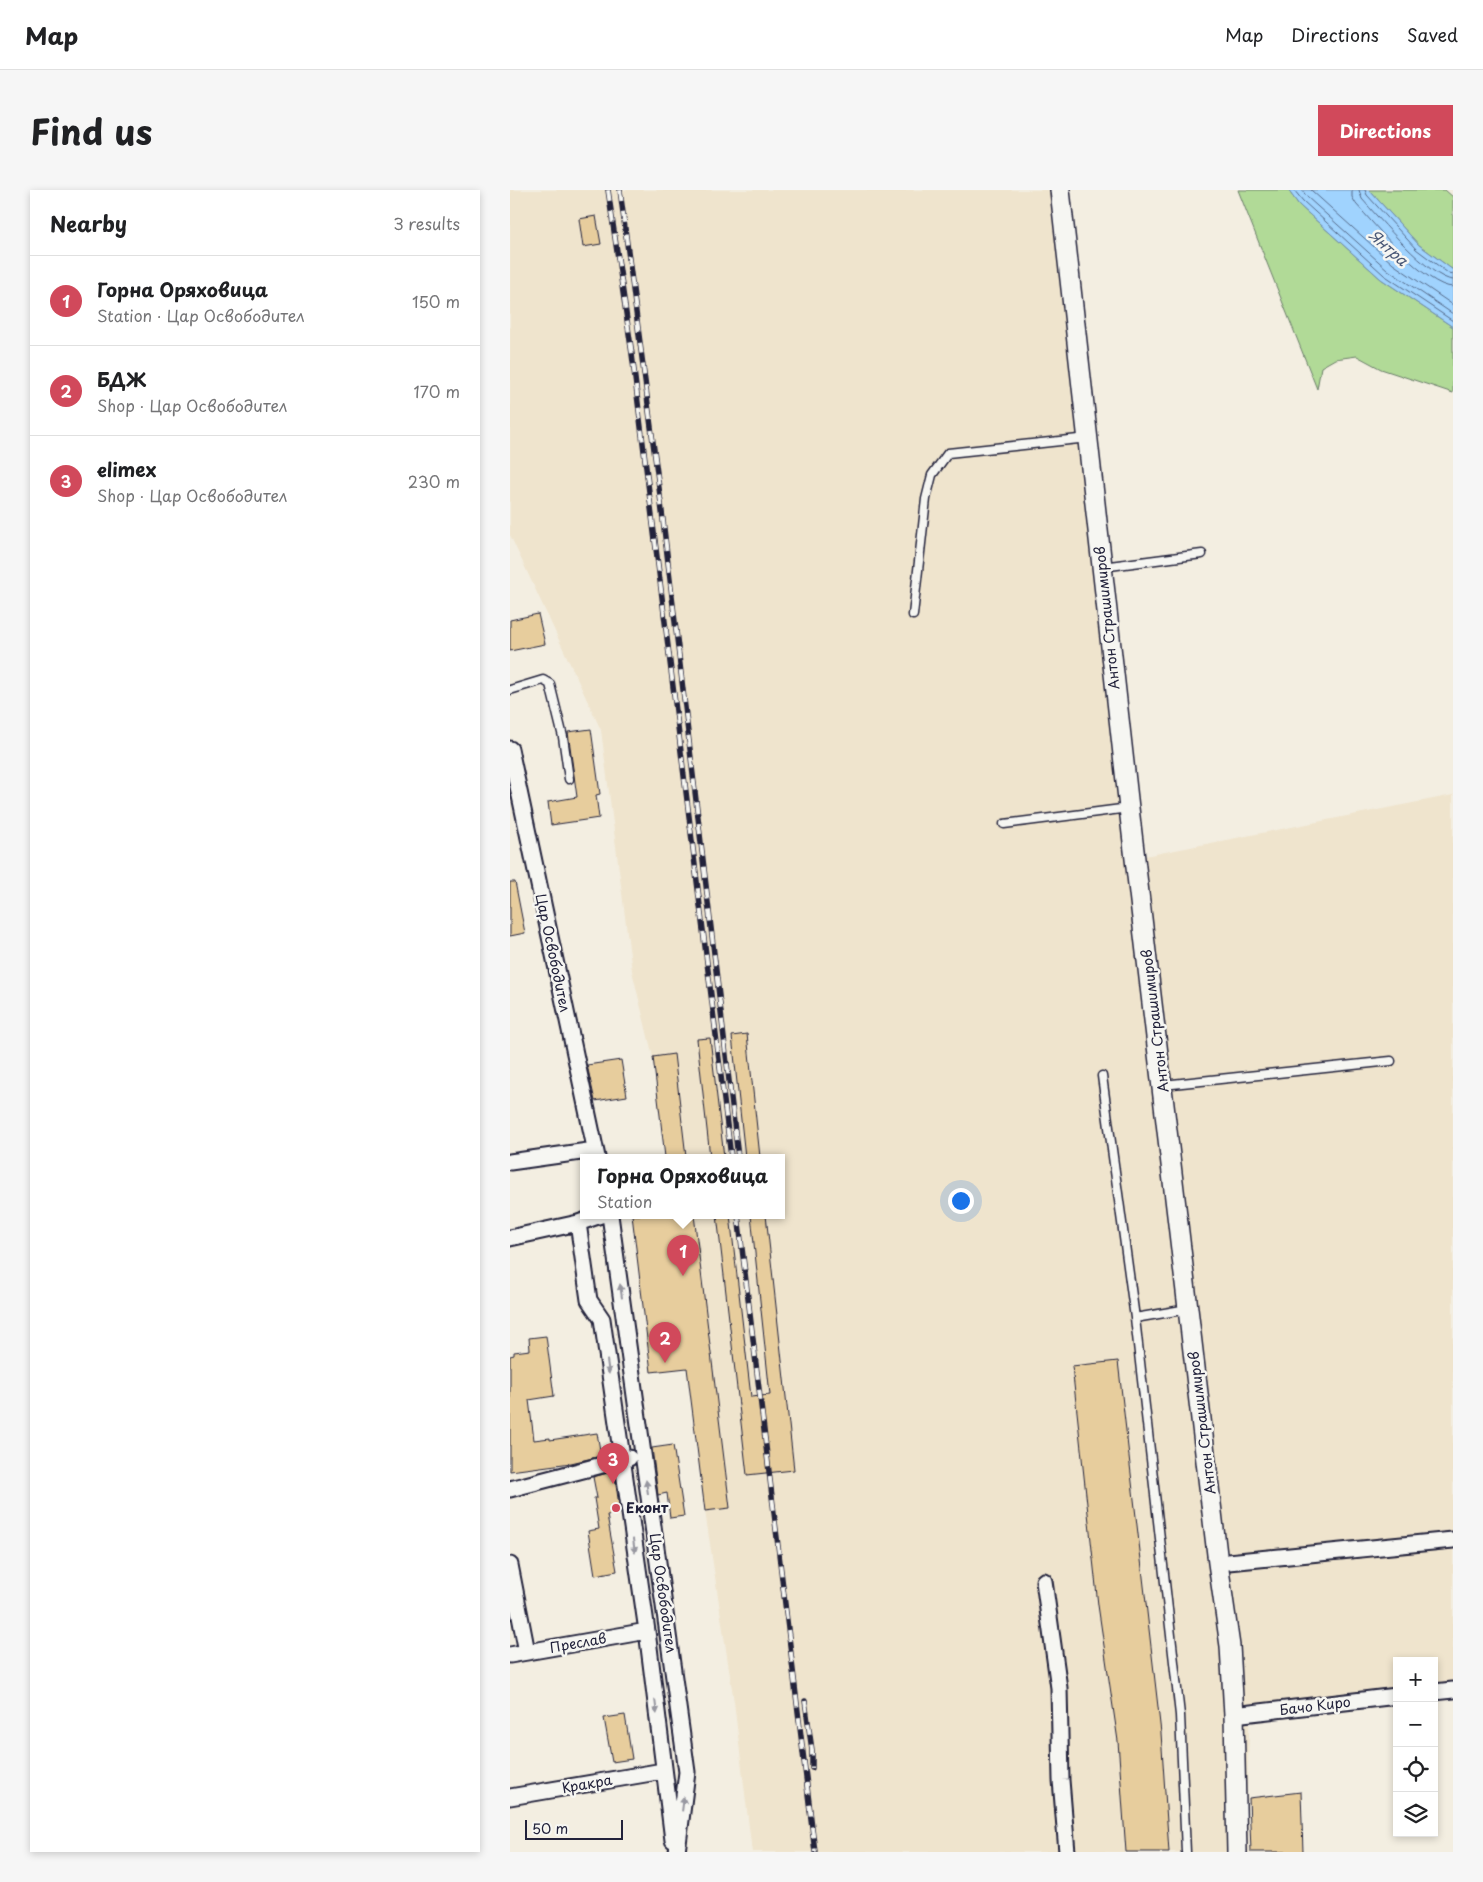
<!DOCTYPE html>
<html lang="en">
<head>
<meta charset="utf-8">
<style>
	body { margin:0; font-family:"Playpen Sans",sans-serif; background:#f6f6f6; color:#202124 }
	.controls { position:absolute; right:15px; bottom:15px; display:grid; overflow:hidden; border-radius:0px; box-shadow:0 2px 8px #0003 }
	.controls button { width:45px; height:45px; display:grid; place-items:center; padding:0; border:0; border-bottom:1px solid #e0e0e0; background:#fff; color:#202124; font:25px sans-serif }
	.scale { position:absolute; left:15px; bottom:12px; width:98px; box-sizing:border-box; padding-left:5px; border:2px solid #22223b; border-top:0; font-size:14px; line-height:18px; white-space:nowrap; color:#22223b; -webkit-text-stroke:4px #f6f6f2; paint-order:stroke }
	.you { position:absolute; left:450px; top:1010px; width:18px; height:18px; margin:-12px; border:4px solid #fff; border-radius:50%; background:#1a73e8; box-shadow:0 0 0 8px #1a73e833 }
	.badge { display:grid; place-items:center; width:32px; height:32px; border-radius:50%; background:#d1495b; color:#fff; font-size:16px; font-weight:700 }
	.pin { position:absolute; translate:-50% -41px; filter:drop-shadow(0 1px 2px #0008) }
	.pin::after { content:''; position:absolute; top:26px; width:18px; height:15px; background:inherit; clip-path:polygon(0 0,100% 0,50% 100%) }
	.popup { position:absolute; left:70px; top:964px; width:205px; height:65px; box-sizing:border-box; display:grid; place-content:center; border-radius:0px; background:#fff; filter:drop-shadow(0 1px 4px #0005); font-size:16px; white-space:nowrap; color:#757577 }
	.popup b { font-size:19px; color:#202124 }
	.popup::after { content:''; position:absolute; left:50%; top:100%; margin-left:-10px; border:10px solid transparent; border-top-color:#fff }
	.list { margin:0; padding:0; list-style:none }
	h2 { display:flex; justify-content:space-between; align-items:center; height:65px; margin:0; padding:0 20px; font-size:21px }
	h2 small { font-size:16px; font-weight:400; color:#757577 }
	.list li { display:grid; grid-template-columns:32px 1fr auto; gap:15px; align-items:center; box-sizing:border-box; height:90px; padding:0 20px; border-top:1px solid #e0e0e0 }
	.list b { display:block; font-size:19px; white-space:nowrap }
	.list p { margin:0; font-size:16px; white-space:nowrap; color:#757577 }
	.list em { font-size:16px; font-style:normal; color:#757577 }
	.icon { flex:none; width:28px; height:28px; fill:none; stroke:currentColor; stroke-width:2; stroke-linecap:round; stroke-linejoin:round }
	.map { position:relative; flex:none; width:943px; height:1662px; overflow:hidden; border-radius:0px }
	header { display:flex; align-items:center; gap:30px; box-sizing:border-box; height:70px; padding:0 25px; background:#fff; border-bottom:1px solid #e0e0e0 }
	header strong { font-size:24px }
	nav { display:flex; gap:28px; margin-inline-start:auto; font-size:18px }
	.intro { display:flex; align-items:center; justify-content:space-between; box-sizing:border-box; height:120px; padding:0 30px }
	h1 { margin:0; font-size:35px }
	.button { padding:12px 22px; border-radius:0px; background:#d1495b; color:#fff; font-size:18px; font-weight:700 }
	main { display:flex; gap:30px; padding:0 30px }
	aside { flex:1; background:#fff; border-radius:0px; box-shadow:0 2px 8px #0003 }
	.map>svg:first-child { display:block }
	.built { fill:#efe4cd }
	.green { fill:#b1da97; stroke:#6a7e69 }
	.water { fill:#a0d3fe; stroke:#6e8cb0 }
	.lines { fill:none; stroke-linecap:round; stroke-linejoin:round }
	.shore { stroke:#546989; stroke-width:1 }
	.building { fill:#e7cd9d; stroke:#22223b }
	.service-casing { stroke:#22223b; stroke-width:11 }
	.minor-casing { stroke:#22223b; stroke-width:19 }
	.tertiary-casing { stroke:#22223b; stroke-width:22 }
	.service { stroke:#f6f6f2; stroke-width:8 }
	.minor { stroke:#f6f6f2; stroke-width:15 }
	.tertiary { stroke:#f6f6f2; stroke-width:19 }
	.rail-casing { stroke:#22223b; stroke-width:5.5 }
	.rail { stroke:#f6f6f2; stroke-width:4; stroke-dasharray:11; stroke-linecap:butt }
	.oneway { fill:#9797a0 }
	.poi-dot { fill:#d1495b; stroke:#f6f6f2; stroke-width:2 }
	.labels { text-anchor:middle; stroke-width:5; stroke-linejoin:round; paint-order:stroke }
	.street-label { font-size:14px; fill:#22223b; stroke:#f6f6f2 }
	.poi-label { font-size:14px; font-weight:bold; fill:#22223b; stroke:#f6f6f2; text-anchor:start }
	.water-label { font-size:15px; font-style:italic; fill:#485776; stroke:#f6f6f2 }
</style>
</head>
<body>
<header>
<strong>Map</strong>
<nav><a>Map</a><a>Directions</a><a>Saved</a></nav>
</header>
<div class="intro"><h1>Find us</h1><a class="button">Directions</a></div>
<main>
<aside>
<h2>Nearby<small>3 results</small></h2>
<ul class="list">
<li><span class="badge">1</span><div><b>Горна Оряховица</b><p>Station · Цар Освободител</p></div><em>150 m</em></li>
<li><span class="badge">2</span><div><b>БДЖ</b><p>Shop · Цар Освободител</p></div><em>170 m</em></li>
<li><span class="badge">3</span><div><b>elimex</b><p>Shop · Цар Освободител</p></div><em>230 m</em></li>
</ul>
</aside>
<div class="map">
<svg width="943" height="1662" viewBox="0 0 943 1662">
	<rect width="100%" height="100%" fill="#f3eee1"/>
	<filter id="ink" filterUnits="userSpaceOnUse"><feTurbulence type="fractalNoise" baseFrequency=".02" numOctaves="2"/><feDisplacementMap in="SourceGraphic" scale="10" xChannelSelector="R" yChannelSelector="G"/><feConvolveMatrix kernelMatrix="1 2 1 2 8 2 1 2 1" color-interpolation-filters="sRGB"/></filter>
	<g filter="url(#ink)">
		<path class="built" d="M0,0H550L625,668L943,605V1493L924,1495V1471H887V1499L740,1517L737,1598L739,1662H242L224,1512L195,1321L177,1178L141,1182L122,1025H272V967H155L143,867L122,781L91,540L0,345Z"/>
		<path class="green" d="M728,0H778L789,15L871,89L943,137V203L871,179L847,166L825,169L811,177L807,199Z
			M859,0H935L943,7V80L909,55Z"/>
		<path class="water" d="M778,0H859L909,55L943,80V137L871,89L789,15Z"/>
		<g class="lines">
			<path class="shore" d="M784,0L793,11L874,85L943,131
				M792,0L797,7L878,80L943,124
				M801,0L883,74L943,115
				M842,0V7L846,14C864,34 916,97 943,97
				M849,0L852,9C868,27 920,89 943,90
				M855,0L857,5L906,59L938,83L943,84"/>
		</g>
		<path class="building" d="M86,26L91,54L73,57L69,29Z
			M28,424L35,454L0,461V430Z
			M81,539L90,604L86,605L89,628L41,635L38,612L67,607L58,542Z
			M0,692H5L15,743L0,746Z
			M237,844L250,967H235L222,846Z
			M200,848L214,967H200L187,849Z
			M164,864L176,967H155L143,867Z
			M111,870L117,906L85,911L77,875Z
			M122,1025H184L220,1318L195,1321L177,1178L141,1182Z
			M207,1025H220L241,1207L260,1205L241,1025H256L284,1280L237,1285Z
			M36,1146L44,1206L19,1210L24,1250L40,1248V1250L87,1243L91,1266L61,1273L0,1281V1166L4,1165V1162L20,1160L19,1148Z
			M608,1171L651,1543L659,1662H616L608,1551L588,1415L562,1176Z
			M163,1255L174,1326L160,1328L157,1303L148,1305L142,1258Z
			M98,1283L105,1287L110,1323L97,1325L107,1381L85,1385L78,1341L89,1339L84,1308H87L83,1287Z
			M115,1525L122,1569L102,1572L94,1528Z
			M791,1602L793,1662H741L739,1608Z"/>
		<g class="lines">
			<g class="service-casing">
				<path id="service" d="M592,377L692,364
					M403,425L416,309L422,285L438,263L578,248
					M0,500L33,490L40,494L53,547L59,589
					M494,634L619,618
					M592,886L625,1128
					M653,895L881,871
					M676,1662L670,1525L625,1128L678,1119"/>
			</g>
			<g class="minor-casing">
				<path id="minor" d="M0,559L87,967
					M0,972L85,960
					M100,1025L177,1582L167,1662
					M68,1033L79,1110L92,1129L137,1441L163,1650
					M0,1048L68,1033L91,1025
					M0,1299L119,1268
					M708,1373L943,1350
					M0,1375L17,1462
					M534,1391L549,1498L551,1590L557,1662
					M0,1465L137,1441
					M924,1502L943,1500
					M724,1525L887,1506
					M0,1607L153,1581"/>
			</g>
			<g class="tertiary-casing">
				<path id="tertiary" d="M550,0L619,618L708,1373L720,1456L724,1525L727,1662"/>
			</g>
			<use href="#service" class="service"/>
			<use href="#minor" class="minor"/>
			<use href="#tertiary" class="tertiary"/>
			<g class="rail-casing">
				<path id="rail" d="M98,0L122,164L221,967
					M110,0L151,313L228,967
					M228,1025L305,1662
					M295,1511L302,1560V1578"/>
			</g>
			<use href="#rail" class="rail"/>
		</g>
		<defs><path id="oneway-solid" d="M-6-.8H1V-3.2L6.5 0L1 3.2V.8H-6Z" transform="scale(1.25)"/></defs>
		<g class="oneway">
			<use href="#oneway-solid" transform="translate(111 1101) rotate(-98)"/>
			<use href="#oneway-solid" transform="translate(98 1177) rotate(82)"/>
			<use href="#oneway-solid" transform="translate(137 1297) rotate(-98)"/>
			<use href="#oneway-solid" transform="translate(124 1356) rotate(82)"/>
			<use href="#oneway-solid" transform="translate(146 1517) rotate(83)"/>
			<use href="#oneway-solid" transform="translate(173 1614) rotate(-83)"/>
		</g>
	</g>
	<circle class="poi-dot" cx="106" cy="1318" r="5"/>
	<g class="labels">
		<g class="street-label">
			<text transform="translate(597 428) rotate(-96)" y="5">Антон Страшимиров</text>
			<text transform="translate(43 763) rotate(78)" y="5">Цар Освободител</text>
			<text transform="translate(645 831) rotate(-97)" y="5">Антон Страшимиров</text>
			<text transform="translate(692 1233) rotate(-97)" y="5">Антон Страшимиров</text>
			<text transform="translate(153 1403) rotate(82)" y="5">Цар Освободител</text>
			<text transform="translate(68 1453) rotate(-10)" y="5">Преслав</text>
			<text transform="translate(805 1516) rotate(-7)" y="5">Бачо Киро</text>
			<text transform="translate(77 1594) rotate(-10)" y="5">Кракра</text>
		</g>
		<g class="poi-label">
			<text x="116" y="1323">Еконт</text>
		</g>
		<g class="water-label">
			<text transform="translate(878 58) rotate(42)" y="5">Янтра</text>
		</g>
	</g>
</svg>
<div class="controls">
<button>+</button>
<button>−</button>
<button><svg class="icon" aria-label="locate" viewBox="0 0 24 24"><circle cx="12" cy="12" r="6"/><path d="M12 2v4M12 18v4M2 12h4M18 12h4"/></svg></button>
<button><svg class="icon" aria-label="layers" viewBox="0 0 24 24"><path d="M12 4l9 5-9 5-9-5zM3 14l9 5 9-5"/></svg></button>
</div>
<div class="scale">50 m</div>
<div class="you"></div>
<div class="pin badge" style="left:173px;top:1086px">1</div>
<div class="popup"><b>Горна Оряховица</b>Station</div>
<div class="pin badge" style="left:155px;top:1173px">2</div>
<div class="pin badge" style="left:103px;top:1294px">3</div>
</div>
</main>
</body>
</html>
